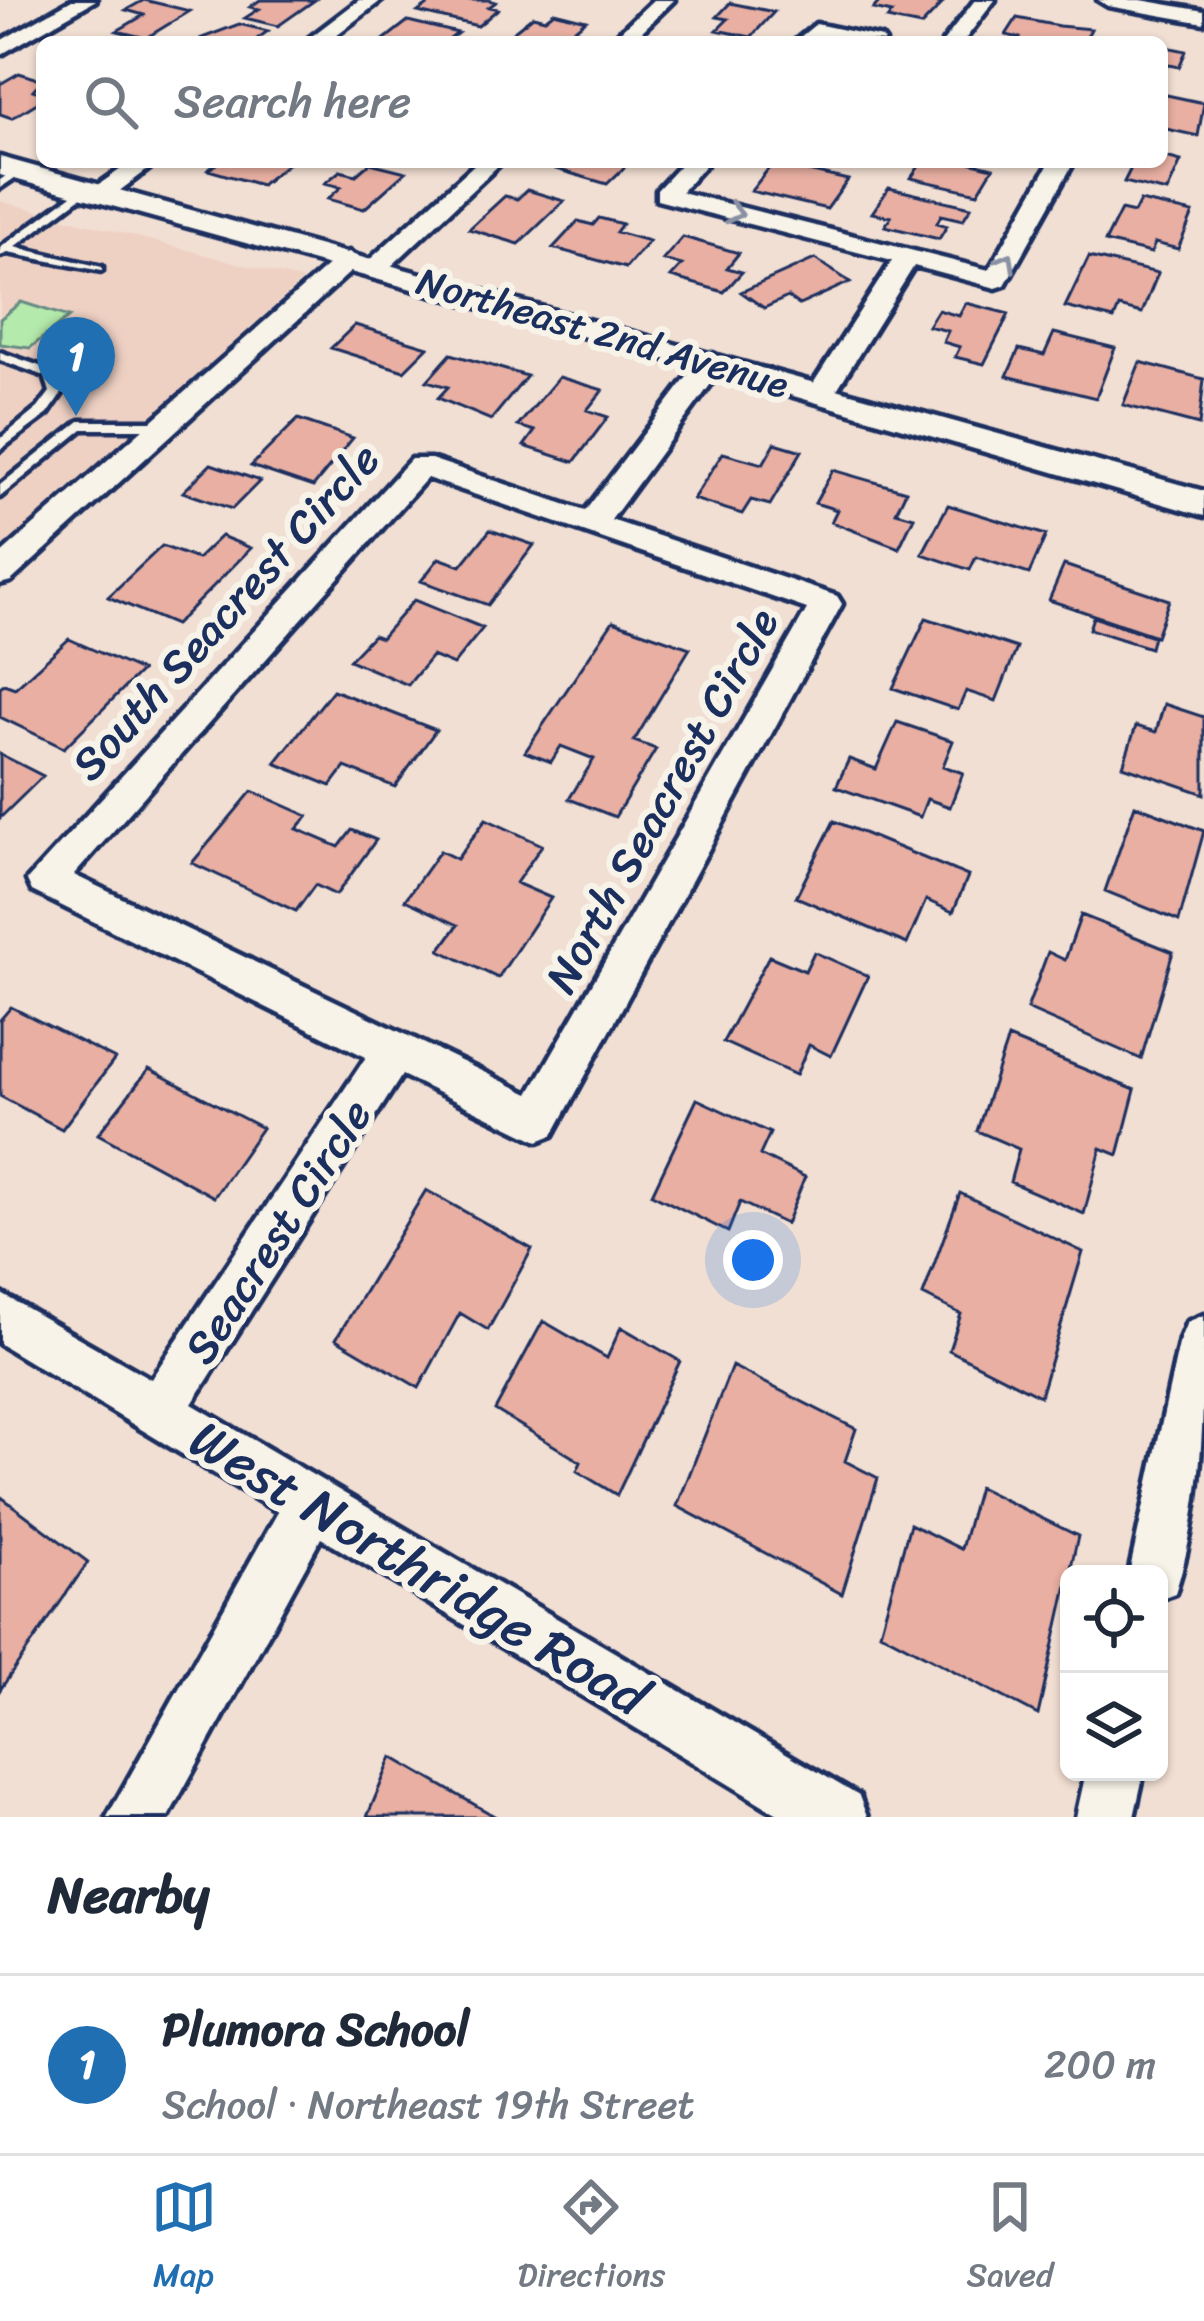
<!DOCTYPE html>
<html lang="en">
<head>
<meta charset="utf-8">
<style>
	body { margin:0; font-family:Sriracha,sans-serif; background:#f2f2f3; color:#1f2937 }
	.controls { position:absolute; right:36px; bottom:36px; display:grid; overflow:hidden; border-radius:18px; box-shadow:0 3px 9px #0004 }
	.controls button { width:108px; height:108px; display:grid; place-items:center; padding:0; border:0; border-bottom:3px solid #e0e1e3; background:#fff; color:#1f2937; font:60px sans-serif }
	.you { position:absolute; left:753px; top:1260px; width:42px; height:42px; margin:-30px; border:9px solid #fff; border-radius:50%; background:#1a73e8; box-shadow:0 0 0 18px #1a73e833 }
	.badge { display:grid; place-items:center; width:78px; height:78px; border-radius:50%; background:#1f6fb2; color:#fff; font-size:39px; font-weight:700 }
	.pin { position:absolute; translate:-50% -99px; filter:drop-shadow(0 3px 6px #0008) }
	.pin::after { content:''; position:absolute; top:63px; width:42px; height:36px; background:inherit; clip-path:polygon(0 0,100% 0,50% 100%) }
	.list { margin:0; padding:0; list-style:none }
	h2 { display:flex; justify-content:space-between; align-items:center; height:156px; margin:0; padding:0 48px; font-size:51px }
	h2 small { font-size:39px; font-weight:400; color:#747a83 }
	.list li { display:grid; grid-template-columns:78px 1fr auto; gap:36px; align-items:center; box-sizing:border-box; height:180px; padding:0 48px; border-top:3px solid #e0e1e3 }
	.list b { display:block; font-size:45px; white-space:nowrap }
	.list p { margin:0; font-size:39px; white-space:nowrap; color:#747a83 }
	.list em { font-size:39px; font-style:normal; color:#747a83 }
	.icon { flex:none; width:66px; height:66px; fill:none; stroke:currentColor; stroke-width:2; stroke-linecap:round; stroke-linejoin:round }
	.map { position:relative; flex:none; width:1204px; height:1817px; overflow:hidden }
	.search { position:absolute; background:#fff; box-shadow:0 3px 9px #0004; left:36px; right:36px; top:36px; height:132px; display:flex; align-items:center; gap:30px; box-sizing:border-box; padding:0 42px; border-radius:18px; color:#747a83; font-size:45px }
	.sheet { height:336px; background:#fff }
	nav { display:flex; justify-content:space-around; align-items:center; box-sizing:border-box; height:168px; border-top:3px solid #e0e1e3; background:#fff; font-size:33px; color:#747a83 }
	nav a { display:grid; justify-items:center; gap:6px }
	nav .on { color:#1f6fb2 }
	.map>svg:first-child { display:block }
	.built { fill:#efd1c4 }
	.green { fill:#b4eaab; stroke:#688c84; stroke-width:3 }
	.building { fill:#e8afa2; stroke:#1b2f5e; stroke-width:3 }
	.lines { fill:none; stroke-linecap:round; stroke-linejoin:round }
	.service-casing { stroke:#1b2f5e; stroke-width:9 }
	.minor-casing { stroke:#1b2f5e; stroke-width:9 }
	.tertiary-casing { stroke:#1b2f5e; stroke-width:9 }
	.service { fill:#f7f3e8; fill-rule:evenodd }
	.minor { fill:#f7f3e8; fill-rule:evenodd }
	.tertiary { fill:#f7f3e8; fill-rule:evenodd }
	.oneway { stroke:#8991a3 }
	.labels { text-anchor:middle; stroke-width:12; stroke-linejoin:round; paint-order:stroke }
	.far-street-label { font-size:39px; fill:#1b2f5e; stroke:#f7f3e8 }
	.street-label { font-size:45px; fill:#1b2f5e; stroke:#f7f3e8 }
	.near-street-label { font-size:54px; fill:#1b2f5e; stroke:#f7f3e8 }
</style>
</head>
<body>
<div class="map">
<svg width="1204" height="1817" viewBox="0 0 1204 1817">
	<rect width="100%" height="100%" fill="#f2dfd3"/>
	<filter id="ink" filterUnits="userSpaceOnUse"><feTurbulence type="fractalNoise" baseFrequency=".00833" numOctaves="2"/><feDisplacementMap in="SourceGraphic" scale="24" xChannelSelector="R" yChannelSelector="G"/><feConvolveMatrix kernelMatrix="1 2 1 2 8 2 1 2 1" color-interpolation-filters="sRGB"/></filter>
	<g filter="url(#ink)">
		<path class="built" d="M0,201L303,280L0,553Z"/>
		<path class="green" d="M21,302L69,317L30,348L0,344V319Z"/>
		<path class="building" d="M144,0L190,11L146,38L117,31L144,15L126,10Z
			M260,0H315L278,26L245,18L259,9L250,7Z
			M435,0H489L496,2L489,7L498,9L478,26L418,12Z
			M881,0H925L942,4L921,26L887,19L892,13L873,9Z
			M730,3L774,12L751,37L717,30L728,19L717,17Z
			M554,12L586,20L559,42L509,35L533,16L545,19Z
			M1017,18L1059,26L1091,29L1084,42H1018L1020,38L1006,35Z
			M408,21L458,33L446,42H381Z
			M239,24L268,31L253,42H209L202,38Z
			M1162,46L1186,51L1179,67L1165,64L1162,71Z
			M19,73L42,80L33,90L42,93V100L12,118L0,114V84Z
			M1162,94L1204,103L1198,136L1162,128Z
			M1162,156L1181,161L1167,192L1124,182L1134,162H1162Z
			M219,162H290L261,185L208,170Z
			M564,162H630L607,184L556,169Z
			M922,162H969L993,168L978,193L911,178Z
			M370,163L406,172L364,209L328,199L341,187L325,183L340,171L356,175Z
			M773,163L848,180L827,209L751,191Z
			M889,188L971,207L963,220L941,215L937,223L947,226L939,239L885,226L891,217L872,213Z
			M527,190L564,201L519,244L469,229L505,196L517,199Z
			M1140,201L1193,213L1178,249L1155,243L1151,253L1105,242L1121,210L1134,213Z
			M599,218L622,224L616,232L649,241L626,268L553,248L578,221L593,225Z
			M683,237L739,253L727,268L742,272L724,292L671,277L682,265L663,260Z
			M1089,257L1158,273L1142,313L1119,307L1114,319L1065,307Z
			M815,259L850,282L799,305L788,297L764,308L741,292Z
			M966,303L1009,314L984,364L955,357L960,347L943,342L948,331L928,326L938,310L959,316Z
			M355,325L428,347L404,371L331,348Z
			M1054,333L1115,348L1096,398L1007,376L1019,349L1044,355Z
			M451,354L527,376L491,420L438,398L448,387L427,381Z
			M1140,362L1204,379L1199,425L1123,405Z
			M559,377L603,390L587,410L608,417L574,462L524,446L535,431L518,426Z
			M298,419L353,438L313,487L251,466Z
			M775,443L802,451L770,505L751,500L742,514L693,499L723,453L763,464Z
			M211,464L260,481L232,509L183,492Z
			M833,470L906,491L896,512L914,517L899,548L831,522L837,510L815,503Z
			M948,505L1046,535L1029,574L976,557L970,570L922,554Z
			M490,530L534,545L488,605L421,581L439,558L461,566Z
			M221,536L251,548L175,625L108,597L162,546L197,559Z
			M1064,565L1169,600L1156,636L1049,600Z
			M414,600L483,628L453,665L432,656L408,685L349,660L373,635L381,638Z
			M1093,617L1153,636L1150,648L1089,629Z
			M926,618L1017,648L996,701L966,691L958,710L893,688Z
			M613,621L690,648L634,741L656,749L615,817L569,799L594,759L561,746L551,762L525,752Z
			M69,639L141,671L64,748L0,717V687L4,684L15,688Z
			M333,690L436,730L395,787L345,767L331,786L275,763Z
			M1164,704L1204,717V794L1123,766L1136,726L1156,732Z
			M897,722L953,741L943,766L963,773L950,807L927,799L920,817L836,787L849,759L876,769Z
			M0,754L43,776L0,818Z
			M252,791L308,816L297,829L339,847L352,830L376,840L336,895L315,885L296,911L192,863Z
			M1135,805L1204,831L1179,921L1105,891Z
			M486,819L542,845L516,883L551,898L498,978L440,950L458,925L405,900L440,851L457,859Z
			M834,821L968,876L953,912L926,900L907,944L796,897Z
			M1081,915L1173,952L1141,1059L1027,1009L1048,952L1065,960Z
			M814,952L868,976L831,1056L809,1045L796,1075L723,1042L769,956L805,971Z
			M11,1007L115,1059L62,1129L0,1096V1020Z
			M1008,1038L1135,1090L1118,1155L1101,1148L1084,1214L1010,1182L1019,1149L977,1131Z
			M149,1069L262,1128L214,1197L98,1134Z
			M697,1099L770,1133L760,1155L805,1177L786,1224L740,1202L728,1232L652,1194Z
			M426,1190L532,1249L488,1330L460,1313L419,1388L336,1339Z
			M960,1193L1083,1252L1040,1396L949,1350L961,1314L923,1295Z
			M543,1321L607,1358L621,1327L680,1361L617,1495L577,1471L581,1462L495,1410Z
			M732,1366L856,1429L845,1461L878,1478L842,1594L677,1506Z
			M978,1487L1078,1536L1038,1715L880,1632L910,1524L961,1549Z
			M0,1496L88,1562L0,1690Z
			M392,1757L496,1817H367Z"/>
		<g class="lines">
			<g class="service-casing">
				<path id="service" d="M16,169L25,171L0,188V180Z
					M83,187L92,189L15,247L102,267V271L8,253L0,256V248Z
					M0,352L54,371L63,392L48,414L0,450V439L38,408L50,392L45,376L0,360Z
					M80,421H160L167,425L160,429H83L0,497V485Z"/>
			</g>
			<g class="minor-casing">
				<path id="minor" d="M72,0H96L0,55V41Z
					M359,0H382L327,42H304Z
					M653,0H674L631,42H609Z
					M975,0H995L963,42H943Z
					M1098,0H1141L1204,11V23L1108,6Z
					M816,24L882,38L885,42L820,37L816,42H794Z
					M131,162H158L110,198H94V188Z
					M477,162H502L384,273H366L362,268L366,263Z
					M683,162H708L681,192L989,270L1050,162H1074L1005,285L996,288L914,266L831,399L821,402L807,393L892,261L657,200V190Z
					M349,252L362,260L358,265L11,581L0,584V555L340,255Z
					M713,354L727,362L611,520L837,596L842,604L553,1135L538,1141L402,1075L192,1404L859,1796L867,1817H783L321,1538L168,1817H107L278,1512L0,1344V1293L151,1379L366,1057L32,891L27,880L411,459H431L585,511L703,356ZM427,478L807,609L529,1094L74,875Z
					M1204,1315C1204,1407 1204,1506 1175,1593L1159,1599V1574H1129L1180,1339L1187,1322Z
					M1086,1772H1144L1134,1817H1076Z"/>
			</g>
			<g class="tertiary-casing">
				<path id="tertiary" d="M0,157L1204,491V516L701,369L0,175Z"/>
			</g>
			<use href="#service" class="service"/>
			<use href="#minor" class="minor"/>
			<use href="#tertiary" class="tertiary"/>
		</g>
		<defs><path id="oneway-chevron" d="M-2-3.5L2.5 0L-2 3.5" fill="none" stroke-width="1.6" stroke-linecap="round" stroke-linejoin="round" transform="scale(3)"/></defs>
		<g class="oneway">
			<use href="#oneway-chevron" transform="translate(735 213) rotate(14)"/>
			<use href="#oneway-chevron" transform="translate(1007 261) rotate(-61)"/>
		</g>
	</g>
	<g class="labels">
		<g class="far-street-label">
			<text transform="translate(603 332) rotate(16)" y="14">Northeast 2nd Avenue</text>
		</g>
		<g class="street-label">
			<text transform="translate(225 611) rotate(-48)" y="16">South Seacrest Circle</text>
			<text transform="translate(661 800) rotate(-61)" y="16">North Seacrest Circle</text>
			<text transform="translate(277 1231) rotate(-57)" y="16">Seacrest Circle</text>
		</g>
		<g class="near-street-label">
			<text transform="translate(419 1567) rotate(31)" y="19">West Northridge Road</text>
		</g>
	</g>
</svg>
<div class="controls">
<button><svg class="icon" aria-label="locate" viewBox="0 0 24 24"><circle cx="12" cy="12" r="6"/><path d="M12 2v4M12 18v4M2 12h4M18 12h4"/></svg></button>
<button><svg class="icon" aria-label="layers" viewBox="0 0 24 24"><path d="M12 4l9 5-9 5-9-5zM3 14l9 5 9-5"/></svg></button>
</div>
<div class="you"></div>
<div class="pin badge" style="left:76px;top:416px">1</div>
<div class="search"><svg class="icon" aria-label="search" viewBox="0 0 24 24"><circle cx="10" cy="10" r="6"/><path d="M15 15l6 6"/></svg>Search here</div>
</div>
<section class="sheet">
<h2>Nearby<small></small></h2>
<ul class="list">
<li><span class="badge">1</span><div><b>Plumora School</b><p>School · Northeast 19th Street</p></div><em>200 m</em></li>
</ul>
</section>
<nav>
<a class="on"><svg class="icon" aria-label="map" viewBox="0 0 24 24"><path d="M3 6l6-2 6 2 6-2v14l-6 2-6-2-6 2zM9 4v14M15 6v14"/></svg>Map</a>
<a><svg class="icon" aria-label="directions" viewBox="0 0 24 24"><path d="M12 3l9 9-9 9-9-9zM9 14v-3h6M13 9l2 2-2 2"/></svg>Directions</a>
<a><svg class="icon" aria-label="saved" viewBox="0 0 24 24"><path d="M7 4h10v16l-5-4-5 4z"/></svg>Saved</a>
</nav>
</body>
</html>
